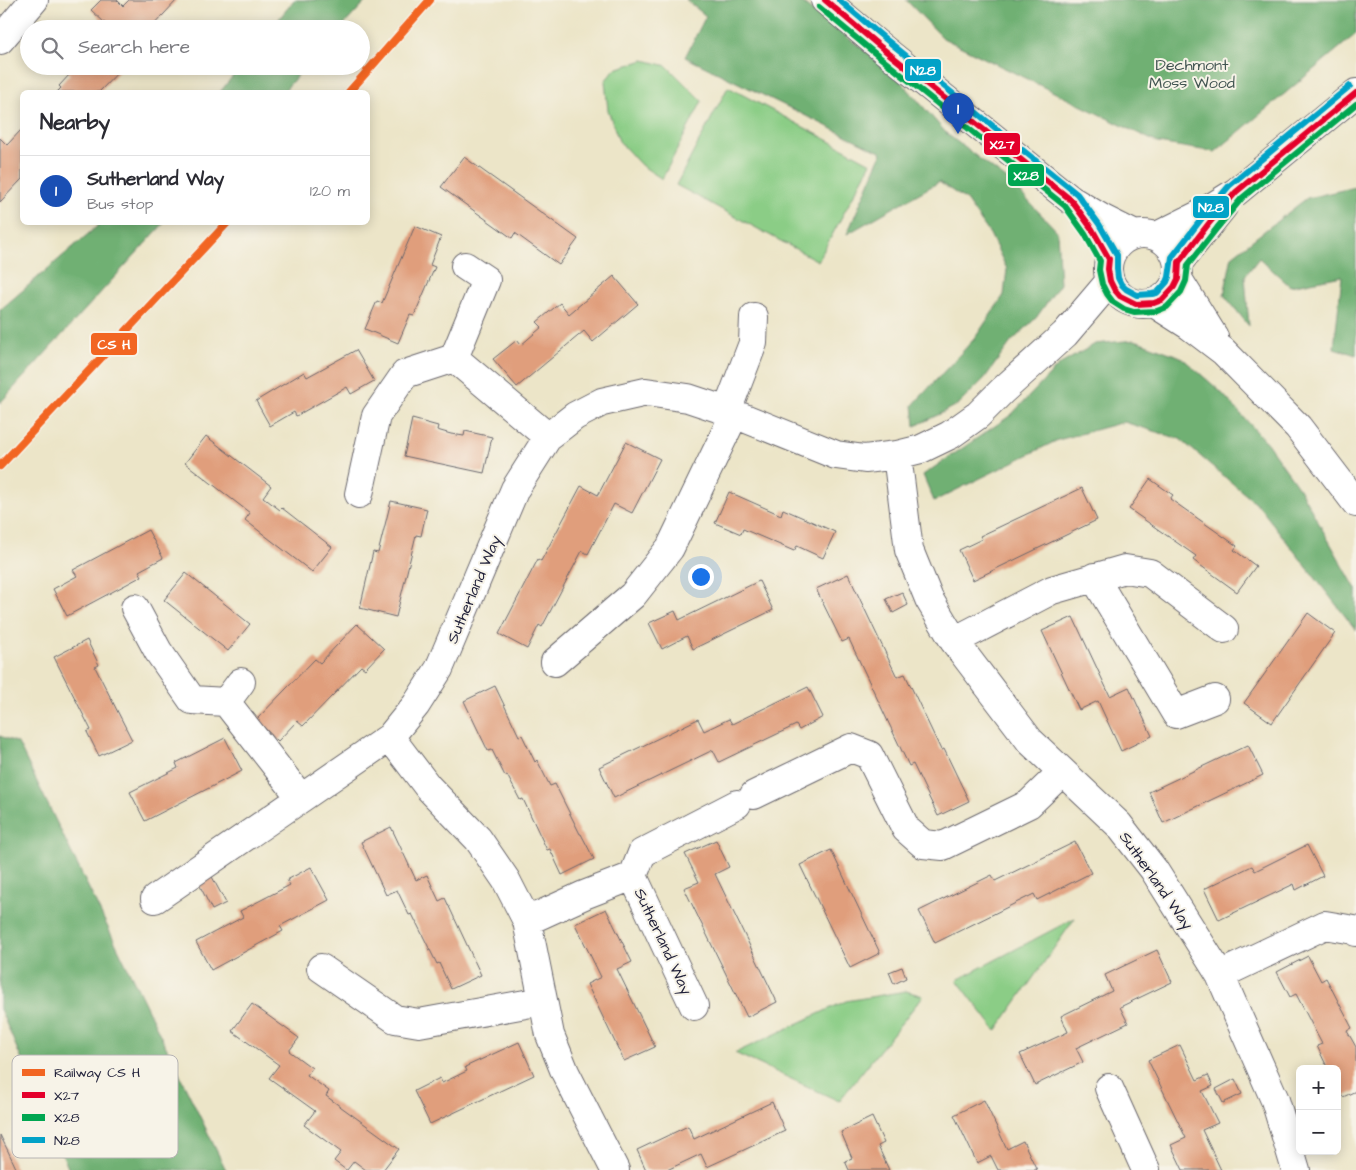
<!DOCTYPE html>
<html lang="en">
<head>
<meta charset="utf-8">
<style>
	body { margin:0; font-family:"Architects Daughter",sans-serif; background:#f2f2f3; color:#2b2b33 }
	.controls { position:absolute; right:15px; bottom:15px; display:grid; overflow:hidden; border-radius:8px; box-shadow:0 2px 12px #0003 }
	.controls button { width:45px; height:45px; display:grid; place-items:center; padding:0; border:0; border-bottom:1px solid #e1e1e2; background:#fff; color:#2b2b33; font:25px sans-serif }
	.you { position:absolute; left:700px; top:576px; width:18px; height:18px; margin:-12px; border:4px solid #fff; border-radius:50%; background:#1a73e8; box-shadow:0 0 0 8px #1a73e833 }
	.badge { display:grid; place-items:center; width:32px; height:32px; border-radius:50%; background:#d93025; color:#fff; font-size:16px; font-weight:700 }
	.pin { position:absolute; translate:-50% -41px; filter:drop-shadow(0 1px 2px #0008) }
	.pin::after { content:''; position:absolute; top:26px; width:18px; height:15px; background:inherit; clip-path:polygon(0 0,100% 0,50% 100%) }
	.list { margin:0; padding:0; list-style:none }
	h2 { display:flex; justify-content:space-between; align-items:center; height:65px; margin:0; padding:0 20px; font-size:21px }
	h2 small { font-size:16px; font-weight:400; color:#7c7c81 }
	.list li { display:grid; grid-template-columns:32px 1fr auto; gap:15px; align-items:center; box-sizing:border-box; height:70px; padding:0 20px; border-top:1px solid #e1e1e2 }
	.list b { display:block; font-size:19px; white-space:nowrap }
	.list p { margin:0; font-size:16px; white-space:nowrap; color:#7c7c81 }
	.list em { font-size:16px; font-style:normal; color:#7c7c81 }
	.icon { flex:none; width:28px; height:28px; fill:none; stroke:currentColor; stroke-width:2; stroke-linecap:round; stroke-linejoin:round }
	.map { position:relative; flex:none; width:1356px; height:1170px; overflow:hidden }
	.search { position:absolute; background:#fff; box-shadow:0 2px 12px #0003; left:20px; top:20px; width:350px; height:55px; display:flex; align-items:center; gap:12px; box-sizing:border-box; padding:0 18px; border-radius:28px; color:#7c7c81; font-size:19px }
	.panel { position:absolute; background:#fff; box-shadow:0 2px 12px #0003; left:20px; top:90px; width:350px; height:135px; border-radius:8px }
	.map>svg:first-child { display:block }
	.green { fill:#8bcd86; stroke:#567860 }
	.forest { fill:#70b073; stroke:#496957 }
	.building { fill:#e09e7b }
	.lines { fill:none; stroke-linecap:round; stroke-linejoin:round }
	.minor-casing { stroke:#69666c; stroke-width:30 }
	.minor { stroke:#fff; stroke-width:28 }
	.bus-1-casing { stroke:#f7f3e8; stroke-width:10 }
	.bus-2-casing { stroke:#f7f3e8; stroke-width:10 }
	.bus-3-casing { stroke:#f7f3e8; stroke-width:10 }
	.bus-1 { stroke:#e4002b; stroke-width:6 }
	.bus-2 { stroke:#00a651; stroke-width:6 }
	.bus-3 { stroke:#02a2c7; stroke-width:6 }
	.rail-1-casing { stroke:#f7f3e8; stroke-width:11 }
	.rail-1 { stroke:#f26522; stroke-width:8 }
	.labels { text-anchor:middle; stroke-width:4; stroke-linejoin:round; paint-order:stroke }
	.park-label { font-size:16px; fill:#425552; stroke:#f7f3e8 }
	.street-label { font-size:16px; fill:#22223b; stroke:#f7f3e8 }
	.key { fill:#f7f3e8; stroke:#b7b4b4; stroke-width:1 }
	.key-label { font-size:14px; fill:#22223b }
	.line-badge { stroke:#f7f3e8; stroke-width:2 }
	.badge-label { font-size:14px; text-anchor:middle; font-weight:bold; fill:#fff }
</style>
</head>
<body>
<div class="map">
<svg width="1356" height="1170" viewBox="0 0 1356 1170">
	<rect width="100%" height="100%" fill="#f7f3e8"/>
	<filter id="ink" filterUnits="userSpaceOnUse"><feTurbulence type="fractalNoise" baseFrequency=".02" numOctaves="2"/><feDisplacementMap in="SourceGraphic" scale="10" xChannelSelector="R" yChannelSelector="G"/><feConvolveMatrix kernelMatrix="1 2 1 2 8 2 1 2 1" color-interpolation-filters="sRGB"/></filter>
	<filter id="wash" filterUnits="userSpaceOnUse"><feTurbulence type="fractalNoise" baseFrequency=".0096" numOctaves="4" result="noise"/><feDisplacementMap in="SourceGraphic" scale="20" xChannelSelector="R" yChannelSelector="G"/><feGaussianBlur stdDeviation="1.12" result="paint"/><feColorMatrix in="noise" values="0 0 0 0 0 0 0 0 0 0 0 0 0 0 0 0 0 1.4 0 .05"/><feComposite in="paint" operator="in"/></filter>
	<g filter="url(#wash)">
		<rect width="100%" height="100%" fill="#ece5c8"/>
		<path class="green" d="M644,60L667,66L702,101L662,179L641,165L619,141L608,110L605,81L615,69Z
			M728,87L871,163L818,261L676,185Z
			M1075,918L996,1031L957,980Z
			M906,991L923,996L839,1101L735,1053L846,1001Z"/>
		<path class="forest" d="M294,0H367L340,29H271Z
			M686,0H798L892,71L947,134L1010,182L1057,231L1060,284L1036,318L1011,342L984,379L959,404L942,413L915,426L913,405L975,338L1004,295L1007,269L990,234L966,200L939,182L847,234L882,153L685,57L706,16Z
			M906,0H1356V34L1215,152L1158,143L943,38Z
			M241,66H306L283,92H220Z
			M1356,187V355L1334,348L1342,276L1290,286L1259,258L1245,276L1249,326L1224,295L1232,256L1307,198Z
			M102,222L164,223L0,403V310Z
			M1135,340L1181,357L1220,391L1267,443L1299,488L1356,589V630L1258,505L1180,439L1124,422L1058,440L934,501L923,475L1011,415L1059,365L1095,344Z
			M0,736L18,743L226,1170H69L0,1009Z"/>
		<g id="blocks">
			<path class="building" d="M101,0H117L123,6L129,0H177L150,29H102L106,24L91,10Z
				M63,66H124L99,92H57L61,88L59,86L70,74Z
				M22,129V179L0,202V138L7,145Z
				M464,157L578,239L559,265L515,233L512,238L441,187Z
				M415,226L441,237L430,265L435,267L414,316L410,315L398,343L365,329L377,301L382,303Z
				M614,276L638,304L593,342L584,331L517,387L493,359L517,340L521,345L542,327L537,322L560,303L569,314Z
				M356,350L374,381L351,394L347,387L296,416L294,412L270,426L256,401L304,372L307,377Z
				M412,419L438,426L437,430L451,434L464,436L465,431L492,437L484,473L404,456Z
				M206,436L271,486L263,497L280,510L282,508L332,547L312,572L245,520L250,513L185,463Z
				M626,442L660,459L632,513L614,504L588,554L582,551L542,627L539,625L527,649L499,634L538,559L541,561L581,486L598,495Z
				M1150,479L1173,495L1170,499L1237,546L1234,550L1256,566L1237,592L1193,560L1196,556L1129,509Z
				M1082,488L1097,520L973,580L959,550L982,539L980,536Z
				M729,492L781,515L783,509L835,532L823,558L797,546L794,551L743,529L741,534L715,523Z
				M391,501L427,509L421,536L416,535L396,617L360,608L373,552L378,553Z
				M148,530L163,558L139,571L142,576L67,616L53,589L77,576L73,570Z
				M186,573L250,624L228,651L164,600Z
				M848,574L897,677L905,674L941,750L944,749L969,801L938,816L913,764L909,766L849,639L842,642L816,589Z
				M759,581L773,610L693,649L687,636L662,649L649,623L675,611L679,620Z
				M902,592L908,605L893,613L886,599Z
				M1308,613L1335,633L1272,723L1244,703Z
				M1073,617L1110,696L1129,687L1152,736L1121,751L1098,701L1079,710L1042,631Z
				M357,624L384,649L365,669L361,666L303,726L297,721L278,741L256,720L315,659L320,663Z
				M87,640L99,665L95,667L132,740L99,756L87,732L91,730L54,657Z
				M495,686L519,736L522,735L535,762L537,760L550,786L555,784L580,834H581L594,859L562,875L550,849L547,850L523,799L520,800L507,775L505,776L492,750L488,751L464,701Z
				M808,687L823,717L799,730L796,725L719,762L713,750L614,798L599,767L698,719L704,731L729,719L732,724Z
				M225,738L242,771L145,821L130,792L178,768L176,763Z
				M1248,745L1263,775L1163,823L1149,792Z
				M391,827L416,880L427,875L439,901L445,898L481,975L451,989L439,963L437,964L412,914L409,915L397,890L386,895L361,842Z
				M716,840L729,867L715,874L777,1002L747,1017L684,888L699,882L685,854Z
				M1075,842L1091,873L1037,900L1034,894L935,943L919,911L992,875L995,881Z
				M1307,845L1323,876L1296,890L1294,884L1219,920L1204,889L1252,866L1255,871Z
				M831,850L880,953L850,968L800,865Z
				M311,867L329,900L280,926L283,931L211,970L196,942L243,917L240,911L290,885L287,880Z
				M210,873L226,903L212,910L197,880Z
				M606,909L632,962L617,969L655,1047L624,1061L587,984L601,977L575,924Z
				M1157,950L1172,982L1120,1007L1128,1023L1076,1048L1083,1062L1035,1085L1020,1054L1068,1032L1061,1016L1112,991L1105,975Z
				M1308,956L1321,981L1326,978L1352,1028L1347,1031L1356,1047V1091L1343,1097L1337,1086V1069H1328L1317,1046L1322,1044L1296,994L1290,997L1277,972Z
				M902,967L906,978L894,984L889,972Z
				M252,1004L299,1038L289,1051L312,1068L307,1075L329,1091L326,1096L399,1149L383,1170H366L354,1161L347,1170H346L334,1161L341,1152L304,1125L315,1111L269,1078L279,1065L232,1031Z
				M519,1042L534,1075L430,1124L414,1091L440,1078L442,1083L467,1071L465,1067Z
				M1180,1045L1197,1080L1208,1075L1213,1086L1202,1091L1218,1123L1202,1130L1221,1170H1183L1171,1145L1186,1138L1148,1060Z
				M1235,1079L1242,1094L1223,1103L1216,1089Z
				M984,1100L1007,1149L1023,1141L1037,1170H998L991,1156L977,1163L954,1115Z
				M772,1102L785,1131L707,1167L701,1154L667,1170H646L637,1150L688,1126L694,1139Z
				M872,1117L884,1143L878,1146L889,1170H849L845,1161L852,1158L841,1132Z
				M0,1135L7,1149L17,1170H0Z"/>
		</g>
	</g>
	<g filter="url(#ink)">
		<use href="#blocks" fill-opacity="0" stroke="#69666c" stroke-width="1"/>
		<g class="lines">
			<g class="minor-casing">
				<path id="minor" d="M825,0L877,44L1071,200L1103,219L1133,234
					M0,40L34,0
					M1108 269a35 35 0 1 1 70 0a35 35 0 1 1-70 0Z
					M1157,236L1201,214L1236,192L1356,93
					M1179,262L1223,207
					M1178,279L1214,337
					M1154,303L1190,326L1223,351L1298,427L1356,503
					M454,358L548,437
					M727,411L753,343L754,317
					M897,455L909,550L929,599L954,641L1030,741L1119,825L1154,870L1220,975L1275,1100L1296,1170
					M359,494L376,416L405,374L454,358L486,280L465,266
					M1094,577L1176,714L1215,699
					M135,608L158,651L192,700L226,702L301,798
					M954,641L1052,590L1125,569L1150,573L1224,629
					M555,662L633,595L670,548L734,415
					M226,702L241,682
					M390,737L428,787L478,839L506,880L527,921L550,1035L565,1072L615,1170
					M754,795L851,748L869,755L906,829L923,844L943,846L1029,804L1062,772
					M633,876L694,1006
					M155,899L390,737L416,705L439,669L515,489L548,437L575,416L602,402L646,392L688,398L727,411L836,455L865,459L897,455L921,449L950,435L978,415L1002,391L1065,334L1110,281
					M527,921L584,895L633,876L642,853L737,804
					M321,968L395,1019L419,1023L542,1001
					M1220,975L1325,925L1354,930L1356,932
					M1109,1088L1146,1170"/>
			</g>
			<use href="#minor" class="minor"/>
			<g class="bus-1-casing">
				<path id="bus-1" d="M825,0L877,44L1071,200L1092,229L1109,259L1108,269L1110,281L1114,289L1120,296L1136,304L1154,303L1162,300L1174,287L1178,279L1179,262L1210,222L1236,192L1356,93"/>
			</g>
			<g class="bus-2-casing">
				<path id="bus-2" d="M819,7L872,51L1065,206L1085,234L1100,261L1099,270L1102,284L1107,294L1113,302L1124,309L1134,312L1157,311L1167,307L1181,292L1186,281L1188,265L1217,228L1242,198L1356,104"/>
			</g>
			<g class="bus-3-casing">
				<path id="bus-3" d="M839,0L883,37L1077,194L1099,224L1117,255V269L1118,278L1121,284L1126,289L1137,295L1152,294L1157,293L1167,282L1169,277L1172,257L1203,217L1229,186L1350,86"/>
			</g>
			<use href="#bus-1" class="bus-1"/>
			<use href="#bus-2" class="bus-2"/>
			<use href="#bus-3" class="bus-3"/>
			<g class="rail-1-casing">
				<path id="rail-1" d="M349,92L430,0
					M0,466L228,222"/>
			</g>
			<use href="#rail-1" class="rail-1"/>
		</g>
	</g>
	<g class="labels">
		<g class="park-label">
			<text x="1192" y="70">Dechmont<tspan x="1192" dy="18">Moss Wood</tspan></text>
		</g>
		<g class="street-label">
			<text transform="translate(473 589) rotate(-67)" y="6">Sutherland Way</text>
			<text transform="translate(1157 880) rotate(55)" y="6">Sutherland Way</text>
			<text transform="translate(664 941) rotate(65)" y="6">Sutherland Way</text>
		</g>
	</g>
	<rect x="12" y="1055" width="166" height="103" rx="8" class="key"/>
	<rect x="22" y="1069" width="23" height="7" fill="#f26522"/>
	<rect x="22" y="1092" width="23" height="6" fill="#e4002b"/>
	<rect x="22" y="1114" width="23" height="7" fill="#00a651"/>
	<rect x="22" y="1137" width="23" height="6" fill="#02a2c7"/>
	<g class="key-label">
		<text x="54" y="1077">Railway CS H</text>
		<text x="54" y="1100">X27</text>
		<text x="54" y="1122">X28</text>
		<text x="54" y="1145">N28</text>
	</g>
	<g class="line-badge">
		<rect x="904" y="58" width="38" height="24" rx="5" fill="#02a2c7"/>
		<rect x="983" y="132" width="38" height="24" rx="5" fill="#e4002b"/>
		<rect x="1007" y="163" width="38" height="24" rx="5" fill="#00a651"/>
		<rect x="1192" y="195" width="38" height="24" rx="5" fill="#02a2c7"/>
		<rect x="90" y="332" width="48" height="24" rx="5" fill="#f26522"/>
	</g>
	<g class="badge-label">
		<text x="923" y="75">N28</text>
		<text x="1002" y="149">X27</text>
		<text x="1026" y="180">X28</text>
		<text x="1211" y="212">N28</text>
		<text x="114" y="349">CS H</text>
	</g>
</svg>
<div class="controls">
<button>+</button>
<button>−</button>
</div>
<div class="you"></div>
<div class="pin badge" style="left:958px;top:134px;background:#1a4fb4">1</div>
<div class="search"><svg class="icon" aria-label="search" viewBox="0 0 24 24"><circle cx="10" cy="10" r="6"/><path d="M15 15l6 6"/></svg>Search here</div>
<section class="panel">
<h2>Nearby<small></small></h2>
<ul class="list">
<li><span class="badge" style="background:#1a4fb4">1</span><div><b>Sutherland Way</b><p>Bus stop</p></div><em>120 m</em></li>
</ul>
</section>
</div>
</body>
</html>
